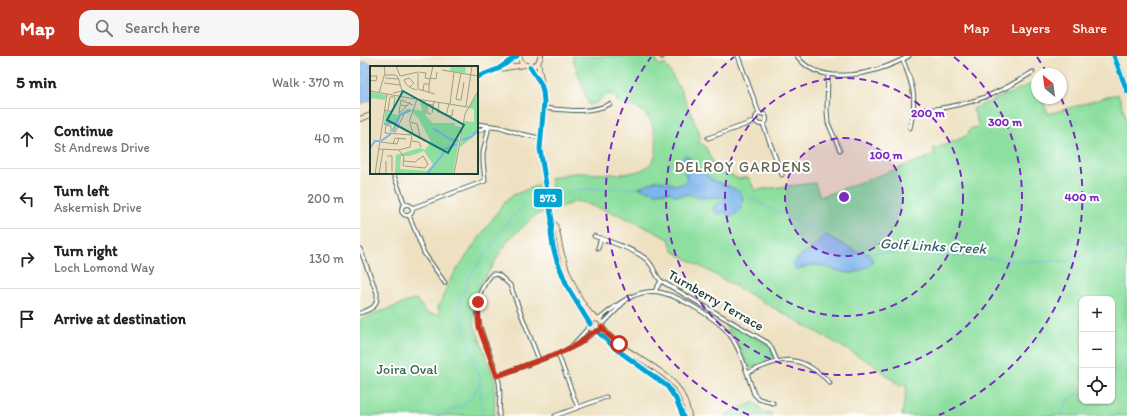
<!DOCTYPE html>
<html lang="en">
<head>
<meta charset="utf-8">
<style>
	body { margin:0; font-family:Itim,sans-serif; background:#f6f6f6; color:#202124 }
	.controls { position:absolute; right:12px; bottom:12px; display:grid; overflow:hidden; border-radius:8px; box-shadow:0 1px 3px #0004 }
	.controls button { width:36px; height:36px; display:grid; place-items:center; padding:0; border:0; border-bottom:1px solid #e0e0e0; background:#fff; color:#202124; font:20px sans-serif }
	.compass { position:absolute; left:671px; top:12px; width:36px; height:36px; border-radius:50%; background:#fff; box-shadow:0 1px 3px #0004; rotate:331deg }
	.stop { position:absolute; width:12px; height:12px; margin:-9px; border:3px solid #c8321e; border-radius:50%; background:#fff }
	.stop.end { background:#c8321e; border-color:#fff; box-shadow:0 1px 4px #0008 }
	.list { margin:0; padding:0; list-style:none }
	h2 { display:flex; justify-content:space-between; align-items:center; height:52px; margin:0; padding:0 16px; font-size:17px }
	h2 small { font-size:13px; font-weight:400; color:#757577 }
	.list li { display:grid; grid-template-columns:26px 1fr auto; gap:12px; align-items:center; box-sizing:border-box; height:60px; padding:0 16px; border-top:1px solid #e0e0e0 }
	.list b { display:block; font-size:15px; white-space:nowrap }
	.list p { margin:0; font-size:13px; white-space:nowrap; color:#757577 }
	.list em { font-size:13px; font-style:normal; color:#757577 }
	.icon { flex:none; width:22px; height:22px; fill:none; stroke:currentColor; stroke-width:2; stroke-linecap:round; stroke-linejoin:round }
	.map { position:relative; flex:none; width:767px; height:360px; overflow:hidden }
	header { display:flex; align-items:center; gap:24px; box-sizing:border-box; height:56px; padding:0 20px; background:#c8321e; color:#fff }
	header strong { font-size:19px }
	nav { display:flex; gap:22px; margin-inline-start:auto; font-size:14px }
	.search { width:280px; height:36px; background:#f6f6f6; display:flex; align-items:center; gap:10px; box-sizing:border-box; padding:0 14px; border-radius:12px; color:#757577; font-size:15px }
	main { display:flex }
	aside { flex:1; background:#fff }
	.map>svg:first-child { display:block }
	.green { fill:#8ddf9f; stroke:#568e6a; fill-rule:evenodd }
	.water { fill:#7bb4eb; stroke:#4d7890 }
	.lines { fill:none; stroke-linecap:round; stroke-linejoin:round }
	.stream { stroke:#7bb4eb; stroke-width:1 }
	.street-casing { stroke:#3e5649; stroke-width:5 }
	.secondary-casing { stroke:#3e5649; stroke-width:6 }
	.highway-casing { stroke:#3e5649; stroke-width:8 }
	.street { stroke:#fff; stroke-width:3 }
	.secondary { stroke:#fbe5cf; stroke-width:4.5 }
	.highway { stroke:#f6be87; stroke-width:5.5 }
	.bus-1-casing { stroke:#fff; stroke-width:8 }
	.bus-1 { stroke:#05a3d3; stroke-width:5 }
	.route { stroke:#c8321e; stroke-width:5 }
	.ring { fill:none; stroke:#7b2cbf; stroke-width:2; stroke-dasharray:7 5 }
	.labels { text-anchor:middle; stroke-width:4; stroke-linejoin:round; paint-order:stroke }
	.street-label { font-size:14px; fill:#1f3d34; stroke:#fff }
	.park-label { font-size:14px; fill:#3a664f; stroke:#fff }
	.neighbourhood-label { font-size:15px; letter-spacing:1px; fill:#636750; stroke:#fff }
	.water-label { font-size:15px; font-style:italic; fill:#3b616b; stroke:#fff }
	.inset-river { fill:none; stroke:#7bb4eb; stroke-width:2 }
	.inset-road { fill:none; stroke:#9b9f89; stroke-width:1 }
	.view { fill:#0f766e; fill-opacity:0.15; stroke:#0f766e; stroke-width:2 }
	.inset-edge { fill:none; stroke:#1f3d34; stroke-width:2 }
	.centre { fill:#7b2cbf; stroke:#fff; stroke-width:2 }
	.ring-label { font-size:12px; text-anchor:middle; font-weight:bold; fill:#7b2cbf; stroke:#fff; stroke-width:4; stroke-linejoin:round; paint-order:stroke }
	.line-badge { stroke:#fff; stroke-width:1.5 }
	.badge-label { font-size:11px; text-anchor:middle; font-weight:bold; fill:#fff }
</style>
</head>
<body>
<header>
<strong>Map</strong>
<div class="search"><svg class="icon" aria-label="search" viewBox="0 0 24 24"><circle cx="10" cy="10" r="6"/><path d="M15 15l6 6"/></svg>Search here</div>
<nav><a>Map</a><a>Layers</a><a>Share</a></nav>
</header>
<main>
<aside>
<h2>5 min<small>Walk · 370 m</small></h2>
<ul class="list">
<li><svg class="icon" aria-label="ahead" viewBox="0 0 24 24"><path d="M12 20V5M6 11l6-6 6 6"/></svg><div><b>Continue</b><p>St Andrews Drive</p></div><em>40 m</em></li>
<li><svg class="icon" aria-label="left" viewBox="0 0 24 24"><path d="M17 20v-9H6M10 6l-5 5 5 5"/></svg><div><b>Turn left</b><p>Askernish Drive</p></div><em>200 m</em></li>
<li><svg class="icon" aria-label="right" viewBox="0 0 24 24"><path d="M7 20v-9h11M14 6l5 5-5 5"/></svg><div><b>Turn right</b><p>Loch Lomond Way</p></div><em>130 m</em></li>
<li><svg class="icon" aria-label="arrive" viewBox="0 0 24 24"><path d="M6 21V4h12l-3 4 3 4H6"/></svg><div><b>Arrive at destination</b></div></li>
</ul>
</aside>
<div class="map">
<svg width="767" height="360" viewBox="0 0 767 360">
	<rect width="100%" height="100%" fill="#fff"/>
	<filter id="ink" filterUnits="userSpaceOnUse"><feTurbulence type="fractalNoise" baseFrequency=".025" numOctaves="2"/><feDisplacementMap in="SourceGraphic" scale="8" xChannelSelector="R" yChannelSelector="G"/><feConvolveMatrix kernelMatrix="1 2 1 2 8 2 1 2 1" color-interpolation-filters="sRGB"/></filter>
	<filter id="wash" filterUnits="userSpaceOnUse"><feTurbulence type="fractalNoise" baseFrequency=".012" numOctaves="4" result="noise"/><feDisplacementMap in="SourceGraphic" scale="16" xChannelSelector="R" yChannelSelector="G"/><feGaussianBlur stdDeviation="0.9" result="paint"/><feColorMatrix in="noise" values="0 0 0 0 0 0 0 0 0 0 0 0 0 0 0 0 0 1.4 0 .05"/><feComposite in="paint" operator="in"/></filter>
	<g filter="url(#wash)">
		<rect width="100%" height="100%" fill="#eee1c1"/>
		<path class="green" d="M212,0H295L297,7L301,9L305,8L320,33L340,78V85L338,86L340,88H342L345,90L356,113L360,117L368,118L379,123L388,121L395,134L455,127L460,141L575,99L573,93C576,93 605,81 607,79C609,77 609,75 610,73L619,70L613,53L676,26L677,42H682L688,58L758,38L767,64V360H542L547,328L540,330L513,308L313,195L309,183L262,160L218,145L197,152L190,122C199,120 208,117 217,117C250,117 309,129 294,75C288,53 278,52 258,47L256,41L250,38C240,40 240,48 229,49ZM722,243H752V345H722Z
			M178,129L183,156L176,159L149,183L114,239V268L135,324L134,360H103V358L98,360H0V263L56,243L67,257L80,259L78,252L91,222L143,148L153,139Z
			M368,266L407,288L410,290L415,303L413,305L389,312L376,284L365,270Z
			M394,346L403,355L411,357L412,360H364Z"/>
		<path class="water" d="M3,6H7L14,11H11V44L0,48V33L3,25L0,13Z
			M325,99C332,102 333,107 338,112C341,116 346,119 350,122C359,130 384,130 383,145C382,154 377,158 370,161L365,156L359,158C355,157 353,154 354,150L359,146H364L365,143L363,141L338,142L329,138L316,140L309,136L297,137L278,132L297,124L317,129L325,127L327,122L321,107Z
			M466,179L497,196L508,197C517,208 511,209 501,214C498,215 495,217 492,217C479,218 466,208 452,209C447,210 441,212 436,214L433,208L442,198L450,194Z"/>
		<g class="lines">
			<path class="stream" d="M194,139L221,133L278,132
				M389,142L466,180
				M497,196L569,198L672,206L707,205L767,190
				M752,321L755,318L767,296
				M75,360C96,352 113,350 119,326
				M122,360L120,323L99,257L101,241L110,220L150,163L165,149L183,142
				M703,360C703,345 709,342 722,337"/>
		</g>
	</g>
	<g filter="url(#ink)">
		<g class="lines">
			<g class="street-casing">
				<path id="street" d="M378,0L399,57
					M437,0C460,33 520,17 549,0
					M302,1L303,0
					M543,4C554,33 557,40 550,72
					M468,18L467,55L468,67L480,94
					M183,52C205,54 230,58 250,48
					M554,55C584,53 613,48 641,34C652,29 663,22 673,16
					M395.5 63a5.5 5.5 0 1 1 11 0a5.5 5.5 0 1 1-11 0Z
					M117,68L140,71L161,78L180,82
					M403,68L422,119
					M117,75L129,70
					M348,82L396,65
					M33,117L45,149
					M41.5 154a5.5 5.5 0 1 1 11 0a5.5 5.5 0 1 1-11 0Z
					M52,152L125,125L123,105V97L129,70
					M49,159L64,197L85,227
					M234,180C248,185 277,194 287,204C294,210 295,219 301,225L408,287L411,291L417,305
					M238,192L241,182
					M0,193L17,237C18,251 12,253 0,257
					M295,235L301,225
					M238,264C252,253 265,241 282,237C289,235 296,235 303,237C320,241 360,264 370,279C382,296 387,318 394,338L399,343L413,347
					M242,269L265,245
					M211,291L230,270
					M198,298L218,352
					M387,317C410,308 426,297 450,311C458,316 464,320 470,327
					M137,320L204,295L220,287L235,275
					M139,360C139,349 141,337 139,326C131,288 99,255 132,218H135L139,219L150,229L179,304
					M195,360L246,341"/>
			</g>
			<g class="secondary-casing">
				<path id="secondary" d="M159,0L162,7L170,11L178,7L181,0
					M178,7L184,40L180,93L192,164C186,197 212,242 230,268
					M170,11L181,27
					M140,12L157,0
					M117,21L138,13L164,9
					M0,63L11,59
					M192,164C198,172 198,181 200,191C205,212 219,250 236,263
					M230 269a6 6 0 1 1 12 0a6 6 0 1 1-12 0Z
					M242,271C261,298 301,308 319,334C324,342 327,351 329,360
					M237,275L256,293L307,330L316,343L323,360"/>
			</g>
			<g class="highway-casing">
				<path id="highway" d="M754,0L767,35"/>
			</g>
			<use href="#street" class="street"/>
			<use href="#secondary" class="secondary"/>
			<use href="#highway" class="highway"/>
			<g class="bus-1-casing">
				<path id="bus-1" d="M754,0L767,35
					M170,11L181,28L183,35L184,46L180,93L192,164L191,177L193,191L197,205L208,232L230,268
					M117,21L138,13L157,0
					M237,275L256,293L307,330L316,343L323,360"/>
			</g>
			<use href="#bus-1" class="bus-1"/>
		</g>
	</g>
	<g class="lines" filter="url(#ink)">
		<path class="route" d="M118,246L119,271L137,320L204,295L220,287L230,278L240,274L242,271L247,278L259,288"/>
	</g>
	<circle cx="484" cy="141" r="59" fill="#7b2cbf" fill-opacity=".12"/>
	<g class="ring">
		<circle cx="484" cy="141" r="59"/>
		<circle cx="484" cy="141" r="119"/>
		<path d="M594 1A178 178 0 1 1 374 1"/>
		<path d="M389 359A238 238 0 0 1 291 1M677 1A238 238 0 0 1 687 17M701 42A238 238 0 0 1 579 359"/>
	</g>
	<g class="labels">
		<g class="street-label">
			<text transform="translate(356 244) rotate(30)" y="5">Turnberry Terrace</text>
		</g>
		<g class="park-label">
			<text x="47" y="318">Joira Oval</text>
		</g>
		<g class="neighbourhood-label">
			<text x="383" y="116">DELROY GARDENS</text>
		</g>
		<g class="water-label">
			<text transform="translate(573 190) rotate(3)" y="5">Golf Links Creek</text>
		</g>
	</g>
	<g transform="translate(10 10)">
		<rect width="108" height="108" fill="#eee1c1"/>
		<path d="M81,0H96L95,7L80,5ZM0,26L16,29L15,34L0,32ZM108,27V67L90,81L94,55L104,56V43L98,42ZM50,34L56,35V50L63,57H85V60L91,61L83,108L25,107L26,89L50,82L55,84L61,76L49,53L42,46V43L52,45ZM54,85L63,98L57,105L30,103L31,90H40ZM37,43H41L40,46L31,49L23,66L21,64L25,58L14,59L15,45L27,49Z" fill="#8ddf9f" fill-rule="evenodd"/>
		<path class="inset-river" d="M14,58L28,56M63,62L80,73L89,75M23,66L30,49L41,44M92,74L101,71L108,64M11,75L21,68M0,82L5,75H9M57,108L73,88V84L87,78"/>
		<path class="inset-road" d="M26,0L30,10L48,6M72,4L108,10M49,6L56,7L55,12L61,13M15,9H25L28,11L32,25L23,27M15,12L28,13M61,12L66,13L67,6M0,14L6,15L7,10H1M14,17L30,19M59,18L63,0M40,21L44,17L39,12L34,14L36,18L41,22L47,24M48,23L65,28M48,23V7M0,25L45,33M53,25L54,18H59V27M9,27L15,7L14,0M47,33L98,41M89,34L86,33L91,7M89,34H91L94,16M69,36L68,46L76,49L79,38M80,38L84,6M30,39L31,34L43,39M30,39L37,40L40,36M30,40L29,47L37,40M96,40L102,0M15,44L22,46L23,45L25,31H20L18,45M62,47L64,35M61,48L57,47V38L63,39M77,49L82,50L83,43M39,56L47,33M40,56L47,58L50,71M40,57L43,69M21,66V60L16,59L15,67L42,69M25,67L34,48M42,75L49,76L51,81M10,76L27,78L29,72M23,78L25,72L36,73M9,83L29,84L40,81L42,70M29,84L34,91L33,99L34,100L55,102L58,98L53,90L45,96L34,95M17,90H22V106M5,108L17,28M9,108L13,84M16,108V95M84,108L95,48L108,25"/>
		<path class="view" d="M33,25L94,59L78,87L17,54Z"/>
		<rect width="108" height="108" class="inset-edge"/>
	</g>
	<circle cx="484" cy="141" r="6" class="centre"/>
	<g class="ring-label">
		<text x="568" y="61">200 m</text>
		<text x="645" y="70">300 m</text>
		<text x="526" y="103">100 m</text>
		<text x="722" y="145">400 m</text>
	</g>
	<rect class="line-badge" x="173" y="132" width="30" height="20" rx="4" fill="#05a3d3"/>
	<g class="badge-label">
		<text x="188" y="146">573</text>
	</g>
</svg>
<div class="controls">
<button>+</button>
<button>−</button>
<button><svg class="icon" aria-label="locate" viewBox="0 0 24 24"><circle cx="12" cy="12" r="6"/><path d="M12 2v4M12 18v4M2 12h4M18 12h4"/></svg></button>
</div>
<svg class="compass" viewBox="-18 -18 36 36"><path d="M0-13l5 13h-10z" fill="#e53935"/><path d="M0 13l5-13h-10z" fill="#757577"/></svg>
<div class="stop" style="left:259px;top:288px"></div>
<div class="stop end" style="left:118px;top:246px"></div>
</div>
</main>
</body>
</html>
